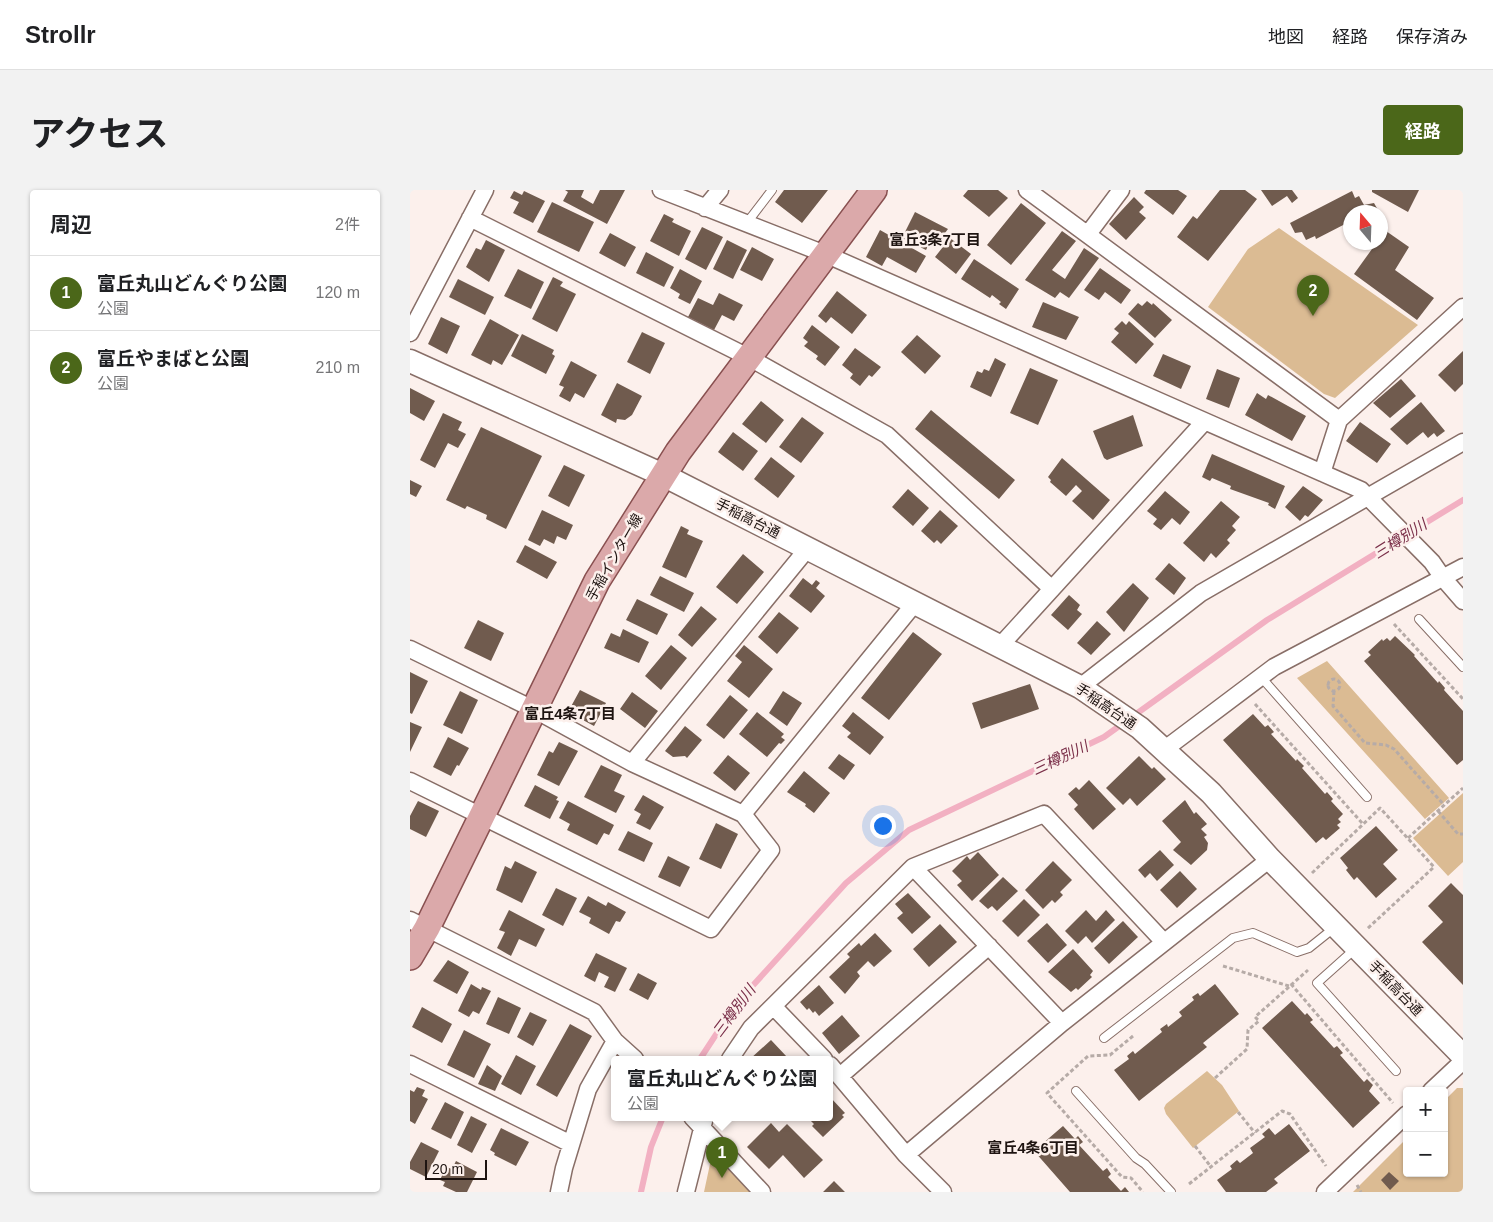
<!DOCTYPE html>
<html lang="ja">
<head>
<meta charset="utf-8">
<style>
	body { margin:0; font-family:Helvetica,"Noto Sans JP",sans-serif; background:#f2f2f2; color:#202124 }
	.controls { position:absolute; right:15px; bottom:15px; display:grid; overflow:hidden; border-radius:5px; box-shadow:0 1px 4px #0004 }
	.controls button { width:45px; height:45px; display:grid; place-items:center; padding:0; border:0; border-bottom:1px solid #e0e0e0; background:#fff; color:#202124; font:25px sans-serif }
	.compass { position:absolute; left:933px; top:15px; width:45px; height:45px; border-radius:50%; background:#fff; box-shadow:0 1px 4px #0004; rotate:341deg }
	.scale { position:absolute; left:15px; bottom:12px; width:62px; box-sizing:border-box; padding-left:5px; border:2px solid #1e1411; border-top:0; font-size:14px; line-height:18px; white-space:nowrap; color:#1e1411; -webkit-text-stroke:4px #fcf0ec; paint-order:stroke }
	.you { position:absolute; left:472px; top:635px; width:18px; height:18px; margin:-12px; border:4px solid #fff; border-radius:50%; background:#1a73e8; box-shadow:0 0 0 8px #1a73e833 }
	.badge { display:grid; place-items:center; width:32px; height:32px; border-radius:50%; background:#4b6719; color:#fff; font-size:16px; font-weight:700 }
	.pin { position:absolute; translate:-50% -41px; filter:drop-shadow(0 1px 2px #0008) }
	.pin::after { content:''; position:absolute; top:26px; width:18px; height:15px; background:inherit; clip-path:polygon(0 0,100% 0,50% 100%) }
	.popup { position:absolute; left:201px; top:866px; width:222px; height:65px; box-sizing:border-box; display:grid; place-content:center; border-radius:5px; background:#fff; filter:drop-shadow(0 1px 4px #0005); font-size:16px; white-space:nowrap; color:#757577 }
	.popup b { font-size:19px; color:#202124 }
	.popup::after { content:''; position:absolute; left:50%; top:100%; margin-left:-10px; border:10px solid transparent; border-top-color:#fff }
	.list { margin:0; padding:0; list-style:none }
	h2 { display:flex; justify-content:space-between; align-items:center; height:65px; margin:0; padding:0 20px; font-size:21px }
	h2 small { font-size:16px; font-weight:400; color:#757577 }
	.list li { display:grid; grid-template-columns:32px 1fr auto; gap:15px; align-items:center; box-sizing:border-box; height:75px; padding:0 20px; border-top:1px solid #e0e0e0 }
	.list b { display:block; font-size:19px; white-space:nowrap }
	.list p { margin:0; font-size:16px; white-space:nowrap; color:#757577 }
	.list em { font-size:16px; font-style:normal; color:#757577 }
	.map { position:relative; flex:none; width:1053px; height:1002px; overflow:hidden; border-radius:5px }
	header { display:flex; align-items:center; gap:30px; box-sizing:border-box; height:70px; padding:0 25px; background:#fff; border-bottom:1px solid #e0e0e0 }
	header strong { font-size:24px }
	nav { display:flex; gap:28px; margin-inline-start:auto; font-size:18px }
	.intro { display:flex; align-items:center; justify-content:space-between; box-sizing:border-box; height:120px; padding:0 30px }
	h1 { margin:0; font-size:35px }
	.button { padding:12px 22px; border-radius:5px; background:#4b6719; color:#fff; font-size:18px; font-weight:700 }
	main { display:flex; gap:30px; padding:0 30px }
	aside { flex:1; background:#fff; border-radius:5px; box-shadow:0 1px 4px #0004 }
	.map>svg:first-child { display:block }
	.green { fill:#dbbb93 }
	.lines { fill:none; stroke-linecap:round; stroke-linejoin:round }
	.stream { stroke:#f2b0c2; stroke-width:6 }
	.building { fill:#705b4e }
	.lane-casing { stroke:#886e67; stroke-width:10 }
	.street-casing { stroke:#886e67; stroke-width:19 }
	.secondary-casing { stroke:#886e67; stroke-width:25 }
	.primary-casing { stroke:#895050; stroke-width:28 }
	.path { stroke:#b6aba7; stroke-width:3; stroke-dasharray:4 2.5; stroke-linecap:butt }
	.lane { stroke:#fff; stroke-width:8 }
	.street { stroke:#fff; stroke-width:16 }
	.secondary { stroke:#fff; stroke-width:22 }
	.primary { stroke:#dba9aa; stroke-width:25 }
	.labels { text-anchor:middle; stroke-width:5; stroke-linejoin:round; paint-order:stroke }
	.street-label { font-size:14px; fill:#1e1411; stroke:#fcf0ec }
	.neighbourhood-label { font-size:15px; font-weight:bold; fill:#1e1411; stroke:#fcf0ec }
	.water-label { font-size:15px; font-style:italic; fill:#7a2f49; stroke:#fcf0ec }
</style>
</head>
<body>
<header>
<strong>Strollr</strong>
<nav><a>地図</a><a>経路</a><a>保存済み</a></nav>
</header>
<div class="intro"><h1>アクセス</h1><a class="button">経路</a></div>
<main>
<aside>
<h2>周辺<small>2件</small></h2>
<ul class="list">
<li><span class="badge">1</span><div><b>富丘丸山どんぐり公園</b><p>公園</p></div><em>120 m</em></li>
<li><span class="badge">2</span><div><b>富丘やまばと公園</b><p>公園</p></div><em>210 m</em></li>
</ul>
</aside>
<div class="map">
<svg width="1053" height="1002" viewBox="0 0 1053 1002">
	<rect width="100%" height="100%" fill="#fcf0ec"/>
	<path class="green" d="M869,38L1008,135L925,208L914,204L798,117L838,59Z
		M917,471L1039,608L1015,629L887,488Z
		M1053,603V672L1038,686L1003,648Z
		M797,881L812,895L829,921L783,958L756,924L754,918L756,914Z
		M1047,898H1053V1002H943L997,948V983H1034V911Z
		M313,971L341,1002H294L300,974Z"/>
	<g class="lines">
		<path class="stream" d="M290,869L326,814L436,693L499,640L694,547L857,430L1053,310
			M231,1002L241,957L253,927"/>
	</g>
	<path class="building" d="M155,0H174L171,7L183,14L190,0H215L197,34L153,11L158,2Z
		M374,0H418L392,33L365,12Z
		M558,0H588L598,8L579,27L553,6Z
		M736,0H768L777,6L763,25L734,3Z
		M810,0H835L847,9L798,71L767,47L783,26L787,29Z
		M851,0H882L888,8L882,13L877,6L862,16Z
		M962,0H1009L998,22L962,2Z
		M104,1L112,5L114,1L135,11L123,33L103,23L109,12L100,8Z
		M942,1L945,8L949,6L954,15L964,13L969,22H941V31L906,49L905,46L896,50L892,42L885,43L880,33Z
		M724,7L734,17L729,22L736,28L716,50L699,34Z
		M142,12L184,32L169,62L127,42Z
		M611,13L636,33L601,75L577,55Z
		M505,22L538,39L526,55L520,52L516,60L492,48Z
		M254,24L264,29L262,32L281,41L269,66L240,51Z
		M292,37L313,47L296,80L275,69Z
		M470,40L516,66L506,83L477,67L472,76L456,67Z
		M652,41L666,51L642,80L655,89L674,58L689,68L659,108L650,102L645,108L615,90Z
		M976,41L999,57L985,80L1024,108L1007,130L944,84L967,52H971V48Z
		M200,43L226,57L215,77L189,63Z
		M540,48L561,64L546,84L525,67Z
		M76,50L95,60L79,92L56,77L66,58L71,60Z
		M317,50L337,60L323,89L303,79Z
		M342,57L364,69L352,91L330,80Z
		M236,62L264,77L254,97L226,83Z
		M564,69L609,99L596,119L589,114L591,112L582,105L580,108L551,89Z
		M690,78L721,100L711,114L695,102L689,110L674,100Z
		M108,79L134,92L121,119L94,106Z
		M270,79L292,91L280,114L268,108L270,104L260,98Z
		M143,87L153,92L150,96L166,104L147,142L122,129Z
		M48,89L84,107L75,125L39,107Z
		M427,101L457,125L442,144L421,127L416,133L408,126Z
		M309,103L333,115L324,131L312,125L304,140L278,127L288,108L303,115Z
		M737,111L742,115L743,113L762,130L745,148L718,124L728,113L732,116Z
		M633,112L669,127L656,150L622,137Z
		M31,127L50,136L37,164L18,154Z
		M80,129L109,145L92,175L83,170L81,175L61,165Z
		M712,131L716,135L719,131L744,154L726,174L701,152L709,143L704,139Z
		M402,135L430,157L415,176L406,169L408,166L394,156L398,152L393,148Z
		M232,142L255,153L240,184L217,172Z
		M112,144L144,160L142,164L145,166L136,184L101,166Z
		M507,145L531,166L515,184L491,162Z
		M445,158L471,177L462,187L459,185L450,196L440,188L443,184L432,175Z
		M1053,161V194L1045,202L1028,185Z
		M753,164L781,176L771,199L743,186Z
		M585,168L596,174L581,207L560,197L567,181L572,183L574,179L579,181Z
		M161,171L187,185L174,208L165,203L160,212L149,206L154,197L149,195Z
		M620,178L648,190L628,235L600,223Z
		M807,179L830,188L819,218L796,209Z
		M991,189L1006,206L980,228L963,213Z
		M207,193L232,206L222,225L215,230L207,229L206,233L191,225Z
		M0,198L25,211L14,231L0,223Z
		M847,203L856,209L858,205L896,226L882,251L835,225Z
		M351,211L374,230L356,253L332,234Z
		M1011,212L1035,241L1027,247L1024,243L1018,248L1013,242L997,255L980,239Z
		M521,220L605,290L589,309L505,239Z
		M33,223L52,232L48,240L56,244L48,258L38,253L25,278L10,270Z
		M723,225L733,256L697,270L694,268L683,241Z
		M392,227L414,243L391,273L369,257Z
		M950,232L981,254L967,273L936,251Z
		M71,237L132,266L96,339L76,329L77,325L57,316L55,319L36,310Z
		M323,242L348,261L333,281L308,262Z
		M802,264L875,296L865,319L858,315L859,313L820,299L821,296L802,288L800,291L792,287Z
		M361,267L385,286L368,308L344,289Z
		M652,268L700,310L683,330L662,311L672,301L666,295L656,306L640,292L641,290L638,287Z
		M154,275L175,285L159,317L138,306Z
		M0,290L12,296L6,307L0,304Z
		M893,296L913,310L898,327L895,325L890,331L875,317Z
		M498,299L519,318L503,336L482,317Z
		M755,301L780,322L770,335L762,328L751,340L743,334L747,329L737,321Z
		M811,311L830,327L822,336L826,340L817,350L820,353L806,368L801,363L794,372L773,353Z
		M132,320L163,335L156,350L147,346L144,354L134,349L130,356L118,350Z
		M530,320L548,336L531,354L527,350L524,353L511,341Z
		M271,336L279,340L277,344L293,351L276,388L252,377Z
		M115,355L147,372L137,389L106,372Z
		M333,364L354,382L327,414L306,397Z
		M759,373L776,388L764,405L745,389Z
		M250,386L284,403L274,422L240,405Z
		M393,388L402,395L406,390L410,393L406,398L415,406L401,423L379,406Z
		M723,393L739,408L714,442L696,422Z
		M659,405L670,415L667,420L672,424L658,440L641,425Z
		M227,409L258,424L247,445L216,430Z
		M291,416L307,429L282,457L268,445Z
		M369,422L389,438L367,464L348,447Z
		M68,430L94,443L81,471L54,458Z
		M687,431L701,444L681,465L667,453Z
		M213,439L239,452L229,473L194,458L201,443L210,447Z
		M503,442L532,464L479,530L451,508Z
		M985,446L1005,465L1004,466L1028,493L1029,491L1035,498L1034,500L1053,521V570L1047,575L954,471L961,465L958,462L972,449L973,451L977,448L980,451Z
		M261,455L277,468L251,500L235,486Z
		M334,455L363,479L339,508L317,491L332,472L325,466Z
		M0,482L18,491L2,524L0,523Z
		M620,494L629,519L571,539L562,513Z
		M170,500L196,513L184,536L158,522Z
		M50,501L68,510L52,544L33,535Z
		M373,501L392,513L377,536L359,523Z
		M222,502L248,521L235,538L210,519Z
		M320,505L338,520L314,549L296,535Z
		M347,522L374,544L371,547L375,550L371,554L369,553L357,567L329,544Z
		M443,522L474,547L460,565L437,547L441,543L432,536Z
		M843,524L855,537L858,535L864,542L861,544L886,571L887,569L894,576L892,578L915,604L917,602L923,609L921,611L933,624L928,629L931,632L927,635L930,638L916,650L913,647L906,653L813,550Z
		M0,532L12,537L0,562Z
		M275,536L292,550L277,568L275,566L263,567L255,561Z
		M38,547L59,558L49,576L47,575L41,586L23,577Z
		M149,552L168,561L149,596L127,585L139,561L143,563Z
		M429,564L445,575L434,590L418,578Z
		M318,565L340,583L325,601L303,583Z
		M729,566L742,579L744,577L756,589L727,616L720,608L713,615L696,598Z
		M191,575L212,585L204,601L215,606L206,623L174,607Z
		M394,581L420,603L404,623L395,616L396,614L377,602Z
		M679,590L706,619L683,640L664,619L668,615L658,604L666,597L669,600Z
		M125,595L148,607L146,610L149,611L140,629L114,616Z
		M233,605L254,617L240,640L226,633L231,624L224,620Z
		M775,610L784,624L786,622L797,634L791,639L797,645L794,647L798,653L797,660L781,675L763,660L771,652L752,631Z
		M8,611L29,621L16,647L0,639V626Z
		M158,611L204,635L199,645L194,643L187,655L157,640L160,634L149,628Z
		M306,633L328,644L311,679L289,669Z
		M966,636L988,660L973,674L987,689L966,708L947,687L944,690L936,680L938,678L930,668Z
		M218,641L243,653L234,672L208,660Z
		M750,660L764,675L747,691L740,683L735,688L728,680Z
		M568,662L589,685L562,711L547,695L552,691L542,681L557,666L560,670Z
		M258,666L280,677L270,697L248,687Z
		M105,671L127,682L112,713L86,700L95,676L101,679Z
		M643,671L662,690L650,702L653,705L645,713L642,710L633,719L615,700Z
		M770,681L787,699L767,718L750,700Z
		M593,687L608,701L587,721L582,716L578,719L569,711Z
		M1041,693L1053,705V795L1012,752L1033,732L1018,716Z
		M146,698L167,708L153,736L132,725Z
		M498,703L521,727L502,744L487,728L493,723L485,714Z
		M178,706L196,716L198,712L216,722L210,732L206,731L199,744L179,733L181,728L169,722Z
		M614,709L630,725L608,747L592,731Z
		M99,720L135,739L126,757L109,749L101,766L87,758L95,742L89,740Z
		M676,720L686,731L696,720L705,730L682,753L676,746L668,754L655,741Z
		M713,731L728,747L699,774L684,758Z
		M637,733L657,755L638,773L617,751Z
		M530,734L547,752L519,777L503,759Z
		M465,743L482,761L464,777L458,771L447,782L450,786L435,804L419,787L440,767L437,764L449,753L451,756Z
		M663,759L683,781L680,785L682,787L668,800L666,798L661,802L638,782Z
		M186,763L217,778L205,802L194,797L199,787L189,782L185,792L174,786Z
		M38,770L59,782L47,804L23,791Z
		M228,783L247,793L238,810L219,800Z
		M61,794L71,800L72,797L81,801L69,824L63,821L59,827L48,821Z
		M805,794L829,824L793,853L797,857L729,911L704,880L719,869L717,866L723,861L725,864L752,842L750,839L757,834L758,837L772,826L769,822L784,810L782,807L788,803L790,806Z
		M409,795L424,813L409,826L405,821L403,823L399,818L397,820L390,812Z
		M88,807L111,818L99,844L76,834Z
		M882,811L895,825L897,823L903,830L900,832L924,858L927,856L933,863L930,865L954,892L957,889L963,895L959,901L970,913L943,938L852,838Z
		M12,817L42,834L32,853L2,837Z
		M120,822L137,830L123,856L107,847Z
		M432,825L450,846L429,864L412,843Z
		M160,834L182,846L147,907L126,895Z
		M54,840L81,854L64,888L37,875Z
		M361,850L377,867L374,869H340Z
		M106,865L126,876L111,905L91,894Z
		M77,875L92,886L85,901L68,894Z
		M7,897L15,900L12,906L18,909L5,934L0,931V900L4,902Z
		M420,907L435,923L432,925L434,927L413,947L402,936L404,934L397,927H420Z
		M35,912L54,922L41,949L21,939Z
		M61,926L77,934L62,963L47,955Z
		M361,933L369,942L377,934L413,970L394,988L373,965L359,979L337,957Z
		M879,934L900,961L864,989L868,993L856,1002H816L807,990L822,979L820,976L827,970L830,973L843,963L840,958L855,947L852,944L859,938L865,945Z
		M653,936L665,949L668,946L673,952L669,955L693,981L697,978L701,984L698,987L711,1001L715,997L719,1002H660L624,961Z
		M91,938L119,952L106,976L84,965L85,963L80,960Z
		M11,952L29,961L16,987L0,979V972Z
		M46,971L67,982L57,1002H46L33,996L35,992L30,990L36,977L42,979Z
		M979,982L989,991L980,1000L971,990Z
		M424,991L435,1002H413Z"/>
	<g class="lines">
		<g class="lane-casing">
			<path id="lane" d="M336,34L362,0
				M1009,429L1053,477
				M851,487L957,607
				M945,759L907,793L986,881
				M694,848L823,748L843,743L887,762L899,758L924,738
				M666,901L726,968L735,974L761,1002"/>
		</g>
		<g class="street-casing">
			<path id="street" d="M251,0L415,64L951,300L1022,372L1033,388L1053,411
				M617,0L929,230
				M295,18L310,0
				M60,28L338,167L477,245L642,399
				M678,44L711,0
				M0,143L75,0
				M912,283L929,230L1053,117
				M590,456L794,232
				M0,459L125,520L222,573L333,624L361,660L301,739L0,591
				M670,497L791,403L1053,252
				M755,559L864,477L1053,377
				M222,573L398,358
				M333,624L505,413
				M503,677L652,833
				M0,730L184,822L205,851L225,869
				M363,816L414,869
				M320,869L341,838L503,677L634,624L753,751
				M0,874L161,954
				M420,875L496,965L533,1002
				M430,886L579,756
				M1021,901L1053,871
				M282,927L352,1002
				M496,965L652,833L860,669
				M149,1002L154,978L178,899L205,851
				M276,1002L294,931
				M915,1002L997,924"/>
		</g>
		<g class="secondary-casing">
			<path id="secondary" d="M0,171L253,285L670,497L730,538L801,603L860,669L1053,866"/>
		</g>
		<g class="primary-casing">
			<path id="primary" d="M0,767L17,738L187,391L268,262L464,0"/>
		</g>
		<path class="path" d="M984,434L1053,509
			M918 495a6 6 0 1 1 12 0a6 6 0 1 1-12 0Z
			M924,501L923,516L955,553L976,555L984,559L1034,615
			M845,514L953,634
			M1028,621L1048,644H1053
			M998,648L1053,598
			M902,683L970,618L1024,677L957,739
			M813,776L879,796
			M881,794L983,913
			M723,846L700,865L678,866L637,903L712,987L721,988L733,1002
			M805,888L837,859L838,840L849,831L845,827L898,780
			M828,922L845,943
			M785,956L801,977
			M779,994L872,921L880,924L916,976
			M947,995L951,1002"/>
		<use href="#lane" class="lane"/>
		<use href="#street" class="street"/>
		<use href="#secondary" class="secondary"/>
		<use href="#primary" class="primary"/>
	</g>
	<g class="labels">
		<g class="street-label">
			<text transform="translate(338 328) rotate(27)" y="5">手稲高台通</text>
			<text transform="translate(204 367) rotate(-60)" y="5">手稲インター線</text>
			<text transform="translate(696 516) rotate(34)" y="5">手稲高台通</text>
			<text transform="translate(986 798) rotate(46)" y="5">手稲高台通</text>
		</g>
		<g class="neighbourhood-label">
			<text x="525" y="55">富丘3条7丁目</text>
			<text x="160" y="529">富丘4条7丁目</text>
			<text x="623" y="963">富丘4条6丁目</text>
		</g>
		<g class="water-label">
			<text transform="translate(990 349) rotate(-32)" y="5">三樽別川</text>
			<text transform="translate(650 568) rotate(-25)" y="5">三樽別川</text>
			<text transform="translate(324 821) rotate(-53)" y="5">三樽別川</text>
		</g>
	</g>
</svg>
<div class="controls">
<button>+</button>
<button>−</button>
</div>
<svg class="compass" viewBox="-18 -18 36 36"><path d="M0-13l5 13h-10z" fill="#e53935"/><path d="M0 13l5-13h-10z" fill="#757577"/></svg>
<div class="scale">20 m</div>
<div class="you"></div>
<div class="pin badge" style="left:312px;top:988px">1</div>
<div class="popup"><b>富丘丸山どんぐり公園</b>公園</div>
<div class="pin badge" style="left:903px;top:126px">2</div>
</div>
</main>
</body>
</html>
